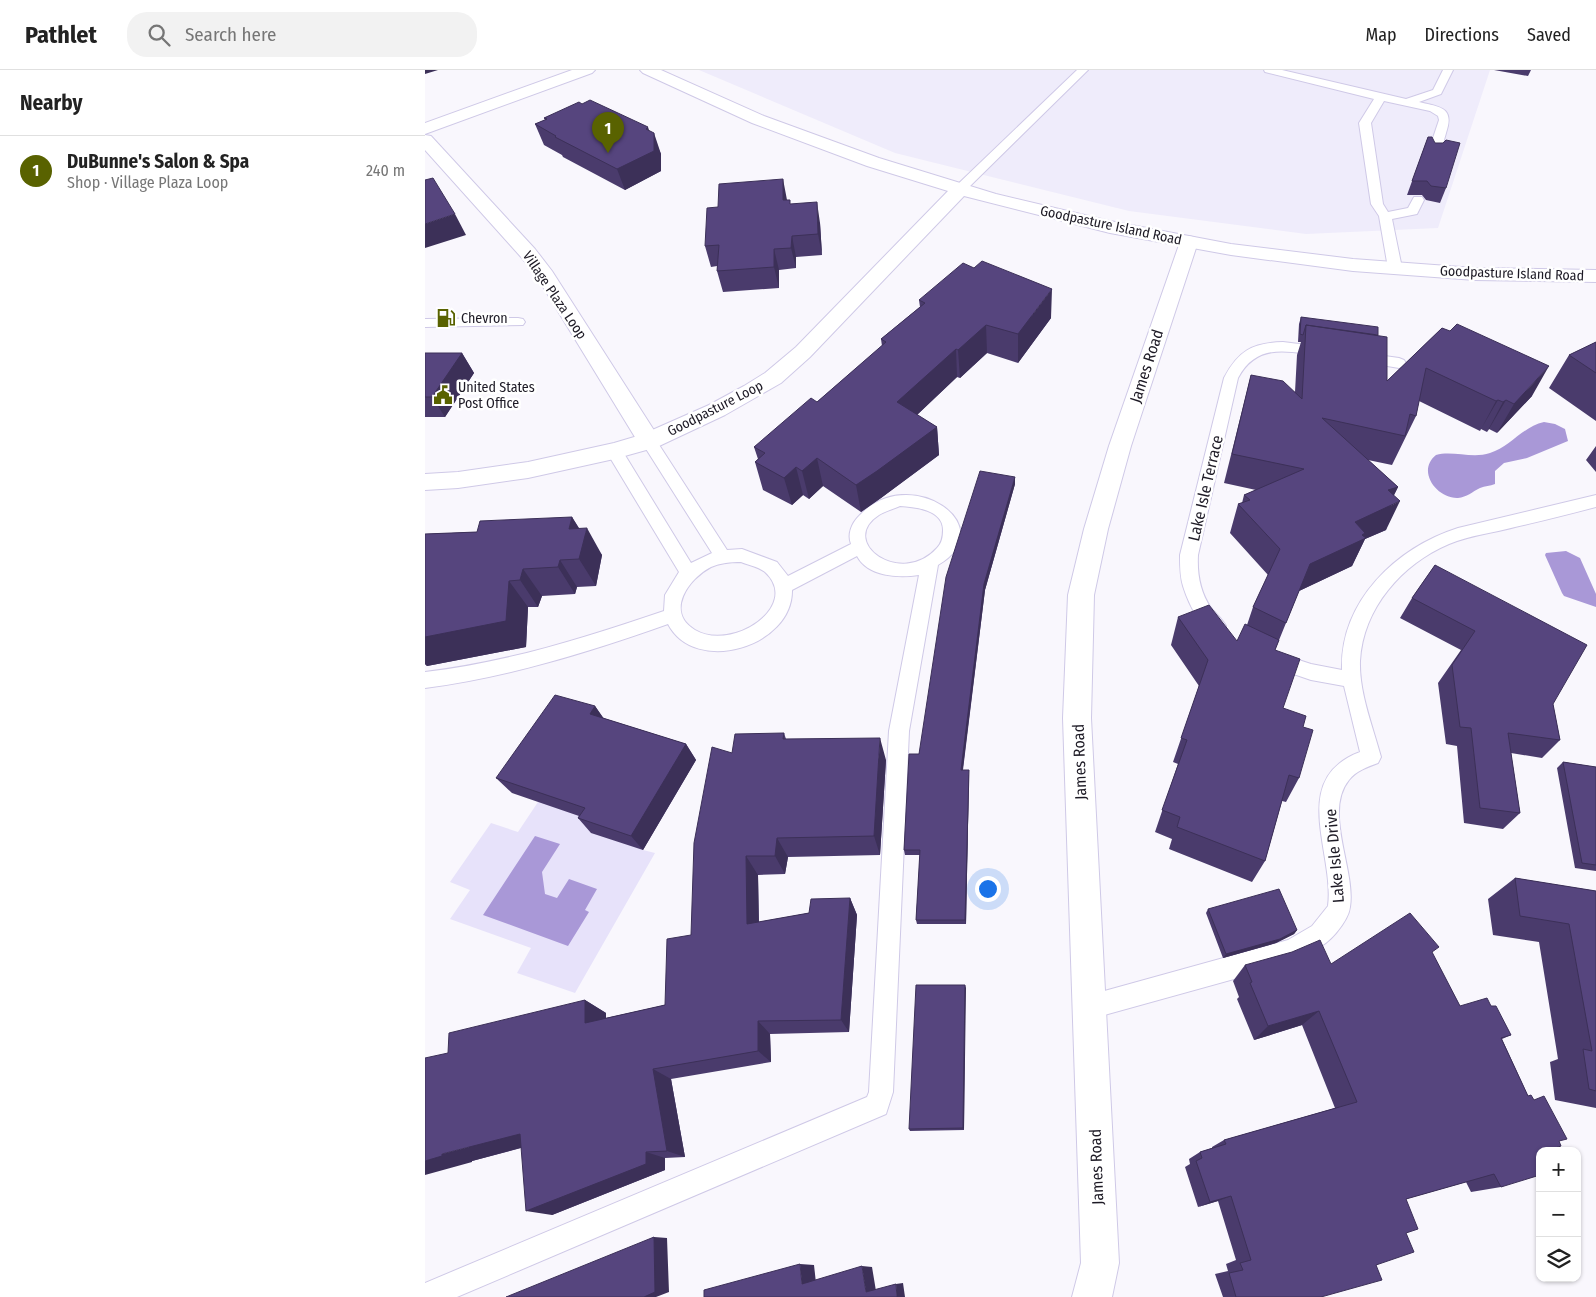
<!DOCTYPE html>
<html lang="en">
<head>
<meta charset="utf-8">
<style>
	body { margin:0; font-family:"Fira Sans Condensed",sans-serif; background:#f2f2f2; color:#222 }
	.controls { position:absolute; right:15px; bottom:15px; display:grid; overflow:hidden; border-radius:10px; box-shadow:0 1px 4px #0004 }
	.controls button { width:45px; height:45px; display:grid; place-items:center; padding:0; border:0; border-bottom:1px solid #e0e0e0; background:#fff; color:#222; font:25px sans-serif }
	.you { position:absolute; left:562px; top:818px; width:18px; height:18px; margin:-12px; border:4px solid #fff; border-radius:50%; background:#1a73e8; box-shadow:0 0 0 8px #1a73e833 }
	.badge { display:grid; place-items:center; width:32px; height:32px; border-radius:50%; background:#596200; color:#fff; font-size:16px; font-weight:700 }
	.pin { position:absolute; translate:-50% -41px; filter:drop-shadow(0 1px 2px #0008) }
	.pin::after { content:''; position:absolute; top:26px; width:18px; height:15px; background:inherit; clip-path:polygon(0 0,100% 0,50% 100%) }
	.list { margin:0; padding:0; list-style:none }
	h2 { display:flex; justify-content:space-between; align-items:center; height:65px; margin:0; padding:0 20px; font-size:21px }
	h2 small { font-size:16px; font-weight:400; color:#767676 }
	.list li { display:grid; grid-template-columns:32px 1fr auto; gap:15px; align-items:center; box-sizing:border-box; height:70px; padding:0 20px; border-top:1px solid #e0e0e0 }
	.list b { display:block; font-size:19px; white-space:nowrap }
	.list p { margin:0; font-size:16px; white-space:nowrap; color:#767676 }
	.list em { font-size:16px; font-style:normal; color:#767676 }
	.icon { flex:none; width:28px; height:28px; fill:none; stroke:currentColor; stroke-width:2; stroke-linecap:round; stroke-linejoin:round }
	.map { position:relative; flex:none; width:1171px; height:1227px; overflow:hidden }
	header { display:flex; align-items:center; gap:30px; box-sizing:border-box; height:70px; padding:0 25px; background:#fff; border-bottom:1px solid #e0e0e0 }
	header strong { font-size:24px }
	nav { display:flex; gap:28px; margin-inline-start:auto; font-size:18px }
	.search { width:350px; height:45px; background:#f2f2f2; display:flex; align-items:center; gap:12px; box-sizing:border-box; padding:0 18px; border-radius:20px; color:#767676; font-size:19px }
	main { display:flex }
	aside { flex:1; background:#fff }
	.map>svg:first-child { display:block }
	.built { fill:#efecfb }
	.green { fill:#e7e2fa }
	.water { fill:#a998d7 }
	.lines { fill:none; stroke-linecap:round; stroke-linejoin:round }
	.lane-casing { stroke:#cfc9e7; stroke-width:2 }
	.street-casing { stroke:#cfc9e7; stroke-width:2 }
	.secondary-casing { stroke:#cfc9e7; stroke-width:2 }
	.lane { fill:#fff; fill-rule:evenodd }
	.street { fill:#fff; fill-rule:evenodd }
	.secondary { fill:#fff; fill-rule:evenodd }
	.wall { fill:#4a3b6c }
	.shaded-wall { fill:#3c3058 }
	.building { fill:#56457e; stroke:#3c3058 }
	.labels { text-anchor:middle; stroke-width:5; stroke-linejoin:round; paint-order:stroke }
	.far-street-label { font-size:14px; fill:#1d1a25; stroke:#fff }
	.far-poi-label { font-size:14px; fill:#1d1a25; stroke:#fff; text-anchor:start }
	.street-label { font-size:16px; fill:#1d1a25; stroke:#fff }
</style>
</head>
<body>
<header>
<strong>Pathlet</strong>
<div class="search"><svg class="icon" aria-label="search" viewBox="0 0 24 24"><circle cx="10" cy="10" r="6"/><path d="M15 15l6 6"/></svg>Search here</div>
<nav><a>Map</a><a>Directions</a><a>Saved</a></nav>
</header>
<main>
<aside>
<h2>Nearby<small></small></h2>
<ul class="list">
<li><span class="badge">1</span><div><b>DuBunne's Salon &amp; Spa</b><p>Shop · Village Plaza Loop</p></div><em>240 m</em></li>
</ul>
</aside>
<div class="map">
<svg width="1171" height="1227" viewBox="0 0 1171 1227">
	<rect width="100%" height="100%" fill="#f9f7fd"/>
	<path class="built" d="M274,0H1065L1013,158L881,164L704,141L470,83Z"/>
	<path class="green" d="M157,727L218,780L230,783L150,923L92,903L106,878L25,849L45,820L25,812L66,753L93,762L113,732Z"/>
	<path class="water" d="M1119,352L1130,354L1140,359L1143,371L1102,388L1079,393L1070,401V414C1065,416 1060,416 1055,418C1047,422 1042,427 1033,428C1012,429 991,401 1011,385C1027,380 1047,389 1065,383C1085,377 1097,357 1119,352Z
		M1141,481L1155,488L1171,524V537L1139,526L1137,523L1120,485L1121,483Z
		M110,766L135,774L117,802L120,824L132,828L144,809L172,819L160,840L164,842L143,876L58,845Z"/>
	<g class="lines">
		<g class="lane-casing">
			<path id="lane" d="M652,0H663L539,122H531L529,119L531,116Z
				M839,0H857L981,29L1008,20L1018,0H1028L1016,24L994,32C1015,37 1030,37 1021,63C1019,70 1017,79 1013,85H1005L1003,83L1014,50L1013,46L1005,41L959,31L946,53L958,134L963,142L983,138L989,127H997L999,130L992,144L967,149L977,198L975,201L970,202L963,198L954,146L946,134L934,53L949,29L840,2Z
				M93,248L98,249L100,252L98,255L0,257V249Z
				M858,272L898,277L903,279L905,282L903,285L898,287C864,281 832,272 813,308L773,485C772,504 775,522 786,538C791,544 797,549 801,556L798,561C778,568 763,532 758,516C755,506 755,496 755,485L799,308C813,281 827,273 858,272Z
				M938,283L974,288L979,290L981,293L979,296L974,298L933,291L931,288L933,285Z
				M224,366L229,367L302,480L317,479L352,492L363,506L426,474C422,464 427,453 434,446C484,391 579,457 513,495L484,661L468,1022L461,1044L32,1227H0V1213L442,1027L444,1022L464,661L494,505C474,508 443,507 432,486L367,520C368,577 270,606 243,554C164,582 84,607 0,618V602C83,592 160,568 239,541L240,525L254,502L181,381L183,377L189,376L195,377L266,493L287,483L216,371L219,367ZM475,436C491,437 518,440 518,460C518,467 517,473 512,478C476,518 412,472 454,445C460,441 469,439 475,436ZM316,492C323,495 334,497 340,502C377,536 307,582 270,560C240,542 263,509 286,497C295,493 306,492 316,492Z
				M1171,425V437C1144,444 1117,451 1090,457C1068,463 1045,465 1024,474C977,494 938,538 935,591C934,623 948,657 956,687L953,693C942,697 931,701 924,710C898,742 931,800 925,837C924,846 917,856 911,863C896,881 872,889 852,897L665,949L657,945L653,937L657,929L665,925L863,870L887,856L903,836C910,784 863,709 935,682L919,616L886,610L842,595L840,590L842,585L849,582L886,594L917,600C915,531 971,478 1033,458Z"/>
		</g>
		<g class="street-casing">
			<path id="street" d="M147,0H170L167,3L0,64V53Z
				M0,65L6,66L110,179L127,201L232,365L235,371L232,377L224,379L216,377L112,207L96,187L0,80Z
				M764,166L771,168L773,172L706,376L683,459L669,525L666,648L694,1193L687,1227H647L656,1193L638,648L643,525L659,459L684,376L755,172L757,168Z"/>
		</g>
		<g class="secondary-casing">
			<path id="secondary" d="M215,0H236L339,46L454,88L571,124L685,151L806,174L928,189L1050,198L1171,200V212L1050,210L928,201L806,185L685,163L539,126L385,287L356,313L300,345L232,377L189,389L103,408L33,418L0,420V404L33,402L103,392L189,373L216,365L284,335L319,316L340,303L371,277L523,121L442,96L327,53L218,3Z"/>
		</g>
		<use href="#lane" class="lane"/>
		<use href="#street" class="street"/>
		<use href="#secondary" class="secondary"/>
	</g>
	<path class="wall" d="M1069,0H1106L1103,6Z
		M157,34L225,61L236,84V101L200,120L138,87L137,85L119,75L110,54L120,50L119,48Z
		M1003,67L1021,118L1015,133L1001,130L997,125H982Z
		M366,134L395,153L397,185L371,187V198L354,200V218L298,222L292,201V196L286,197L280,176Z
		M494,230L626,248L593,293L562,283L535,308L532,307L492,345L512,357L514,385L456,428L436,442L398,416L384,429L378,425L367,435L338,420L330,392L333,389L329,377L392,332L457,276L456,269L495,237Z
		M876,247L953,265L962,311L1017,258L1107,326L1072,363L1064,359L1062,362L1056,359L1055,361L994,331L991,346L967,395L943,390L973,417L969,425L961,460L940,469L927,496L874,521L850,580L858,638L878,657L874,708L861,732L857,731L840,791L827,812L744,779L747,769L730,762L753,694L748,692L774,616L746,575L753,547L812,571L822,555L828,537L843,505L805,463L813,434L817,433L819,425L831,420L799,413L826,305L870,322L872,285L876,272H873L874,254Z
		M1171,272V351L1124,318L1144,285Z
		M0,283H37L49,303L20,347H0Z
		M1171,376V402L1161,390Z
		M590,407V414L560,520L538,700L544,705L541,854H492L491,850L495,785H480L479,780L494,684Z
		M147,447L154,458L177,485L171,516L152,517L150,524L117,526L113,537H103L101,577L2,596L0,594V464L52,462Z
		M1010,495L1128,634L1135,670L1117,688L1086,683L1095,743L1078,759L1039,753L1032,676L1021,674L1013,613L1036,580L975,548L987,528Z
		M170,636L178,648L261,674L271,690L218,780L166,763L153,748L154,746L87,723L71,708Z
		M359,663L361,669L461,690L455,785L363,787L360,804L333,805L334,852L384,843L425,828L432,845L424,962L345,964L346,992L246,1009L260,1087L240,1088V1100L127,1145L96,1078L47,1091V1092L23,983L160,930L181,943V948L240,935L266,865L307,683Z
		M1138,692L1171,697V801L1150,798L1132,698Z
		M1090,808L1171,821V1038L1130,1030L1125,992L1133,989L1114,872L1068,865L1063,829Z
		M783,839L872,860L869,864L851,873L798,888L781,843Z
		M1007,883L1035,936H1066L1086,965L1077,969L1103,1026L1134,1071L1113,1083L1076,1117L1046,1122L1041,1112L981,1129V1163L951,1195L896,1227H798L790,1204L803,1201L801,1194L811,1190L793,1131L773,1137L760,1097L765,1094L764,1089L775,1082L787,1078V1077L799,1070L910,1038L877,955L829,970L812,929L814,927L808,911L820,895L906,894Z
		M540,915L539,1060L485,1061L484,1059Z"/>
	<path class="shaded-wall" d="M0,0H13L0,4Z
		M223,57L229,76V63L236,84V101L200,120L192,99L221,59Z
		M358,109L362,130H358Z
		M392,132L395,153L397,185L393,164Z
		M30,144L41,165L0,178V154Z
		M367,166L371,187V198L366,178Z
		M349,179L354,200V218L349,197Z
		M627,219L626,248L593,293V264Z
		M561,255L562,283L535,308L533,280Z
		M531,279L532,307L476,360L472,332Z
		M37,283L49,303L20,347L7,327Z
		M1124,296L1107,326L1072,363L1089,334Z
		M1073,330L1056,359L1055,361L1071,331Z
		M1081,330L1064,359L1062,362L1078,332Z
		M512,357L514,385L456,428L436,442L431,415Z
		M392,388L398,416L384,429L377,401Z
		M371,397L378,425L367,435L359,408Z
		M590,407V414L560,520L537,705L536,700L559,514Z
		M973,417L963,437L975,431L961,460L940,469L927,496L874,521L885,494L963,420Z
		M147,447L159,467L162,458L177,485L171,516L154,489L144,459Z
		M135,490L152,517L150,524L133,497Z
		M98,499L117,526L113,537L95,510Z
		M84,511L103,537L101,577L2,596L0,594V567Z
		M170,636L182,653L165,644Z
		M455,668L461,690L455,785L449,766Z
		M261,674L271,690L218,780L206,766Z
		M544,700V705L541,854L540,850Z
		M352,768L363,787L360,804L350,786Z
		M321,786L333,805L334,870L322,854Z
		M425,828L432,845L424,962L416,950Z
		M872,860L869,864L851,873L798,888L801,884Z
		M540,915L541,918L539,1060L538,1058Z
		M160,930L181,943V965L160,953Z
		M894,941L877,955L829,970L843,956Z
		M333,951L345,964L346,992L333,981Z
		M228,999L246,1009L260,1087L242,1081Z
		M95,1064L121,1071L47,1091V1092L0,1105V1091L17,1084Z
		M221,1082L240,1088V1100L127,1145L101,1141Z
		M806,1126L793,1131L773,1137L785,1132Z
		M229,1167L242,1168L244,1222L231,1227H219Z
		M375,1194L389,1195L391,1213L377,1214Z
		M437,1196L447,1197L451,1221L441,1222Z
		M478,1213L480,1227H472L471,1214Z"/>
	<path class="building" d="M165,30L223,57L221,59L229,63V81L192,99L130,67L131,66L110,54L122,49L119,48L154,32L157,34Z
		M1003,67H1007L1010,73H1018L1021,70L1035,73L1021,118L1006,116L1002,111H987Z
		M8,108L30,144L0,154V110Z
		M358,109V130H365V134L392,132L393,164L367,166L366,178L349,179V197L292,201L294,175L280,176L282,138L293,137L294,114Z
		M557,191L627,219L593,264L561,255L533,280L531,279L472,332L512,357L452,401L431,415L392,388L377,401L371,397L359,408L330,392L340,383L329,377L386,328L392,332L461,272L456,269L500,233L494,230L538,193L549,198Z
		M876,247L953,257V265L881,255L878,265L875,264Z
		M1032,254L1124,296L1089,334L1081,330L1078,332L1073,330L1071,331L1001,298L991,346L985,344L980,366L897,348L973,417L963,420L975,431L930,452L940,463L937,465L941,468L885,494L861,553L828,537L855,479L813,434L825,430L819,425L879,399L807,384L826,305L858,311L877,329L881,255L962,267V311L1017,258L1025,261Z
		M1171,272V303L1144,285Z
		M0,283H37L7,327H0Z
		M555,401L590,407L559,514L536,700H544L540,850H491L495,780H479L484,684H494L521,507Z
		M147,447L144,459L162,458L154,489L135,490L133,497L98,499L95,510L84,511L81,551L0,567V464L52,462L55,451Z
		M1010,495L1162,575L1128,634L1135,670L1083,663L1095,743L1055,738L1046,658L1035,657L1027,595L1050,561L987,528Z
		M784,535L812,571L820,554L854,570L850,580L875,589L858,638L881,646L878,657L888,660L874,708L864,705L840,791L752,757L755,747L737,740L762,670L756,668L783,590L753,547Z
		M130,625L170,636L165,644L261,674L206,766L153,748L160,738L71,708Z
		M359,663L358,669L455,668L449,766L352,768L350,786H321L322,854L384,843L386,829L425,828L416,950L333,951V981L228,999L242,1081L221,1082V1094L101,1141L95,1064L17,1084V1086L0,1091V988L23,983L24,963L160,930V953L240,935L242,869L266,865L269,773L287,677L307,683L310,664Z
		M1138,692L1171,697V795L1157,793Z
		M1090,808L1171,821V1021L1164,1019L1158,979L1167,981L1144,854L1095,846Z
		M854,819L872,860L855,869L801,884L783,839Z
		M985,843L1014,877L1007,882L1035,936L1062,928L1066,936H1071L1086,965L1076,968L1103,1026L1106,1025L1109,1030L1119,1026L1142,1069L1134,1071L1136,1076L1122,1081H1115V1083H1113L1115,1086V1105L1076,1117L1069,1104L981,1129L993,1159L981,1163L989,1182L951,1195L957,1210L896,1227H811L804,1203L818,1200L815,1193L826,1190L806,1126L785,1132L771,1091L777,1088L775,1082L801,1074L799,1070L932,1032L894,941L843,956L825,913L827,912L820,895L867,882L895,870L906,894Z
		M491,915H540L538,1058L484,1059Z
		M229,1167L230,1222L219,1227H81Z
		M375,1194L377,1214L437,1196L441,1222L471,1214L472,1227H279V1220Z"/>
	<defs>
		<g id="fuel-bare" transform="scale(1.5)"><path d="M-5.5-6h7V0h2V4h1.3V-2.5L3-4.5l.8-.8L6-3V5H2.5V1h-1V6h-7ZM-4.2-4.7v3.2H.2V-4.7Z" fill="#596200" stroke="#fff" stroke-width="2.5" paint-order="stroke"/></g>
		<g id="civic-bare" transform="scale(1.5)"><path d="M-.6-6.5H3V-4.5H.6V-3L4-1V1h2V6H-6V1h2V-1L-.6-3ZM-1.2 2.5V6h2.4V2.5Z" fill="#596200" stroke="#fff" stroke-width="2.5" paint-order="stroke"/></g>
	</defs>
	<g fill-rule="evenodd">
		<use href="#fuel-bare" x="21" y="248"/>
		<use href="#civic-bare" x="18" y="325"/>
	</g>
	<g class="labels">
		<g class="far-street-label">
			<text transform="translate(686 155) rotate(12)" y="5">Goodpasture Island Road</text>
			<text transform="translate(1087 203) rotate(2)" y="5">Goodpasture Island Road</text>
			<text transform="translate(130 225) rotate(56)" y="5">Village Plaza Loop</text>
			<text transform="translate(290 338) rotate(-27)" y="5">Goodpasture Loop</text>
		</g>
		<g class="far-poi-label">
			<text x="36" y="253">Chevron</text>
			<text x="33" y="322">United States<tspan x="33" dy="16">Post Office</tspan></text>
		</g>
		<g class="street-label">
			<text transform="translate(721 296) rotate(-72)" y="6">James Road</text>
			<text transform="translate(780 418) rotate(-77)" y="6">Lake Isle Terrace</text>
			<text transform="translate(654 692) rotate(-92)" y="6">James Road</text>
			<text transform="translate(909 786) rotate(-95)" y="6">Lake Isle Drive</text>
			<text transform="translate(671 1097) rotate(-92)" y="6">James Road</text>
		</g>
	</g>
</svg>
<div class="controls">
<button>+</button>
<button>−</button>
<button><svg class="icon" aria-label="layers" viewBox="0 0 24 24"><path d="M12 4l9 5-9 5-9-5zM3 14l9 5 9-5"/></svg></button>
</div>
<div class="you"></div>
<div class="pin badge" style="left:183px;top:83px">1</div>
</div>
</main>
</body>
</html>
